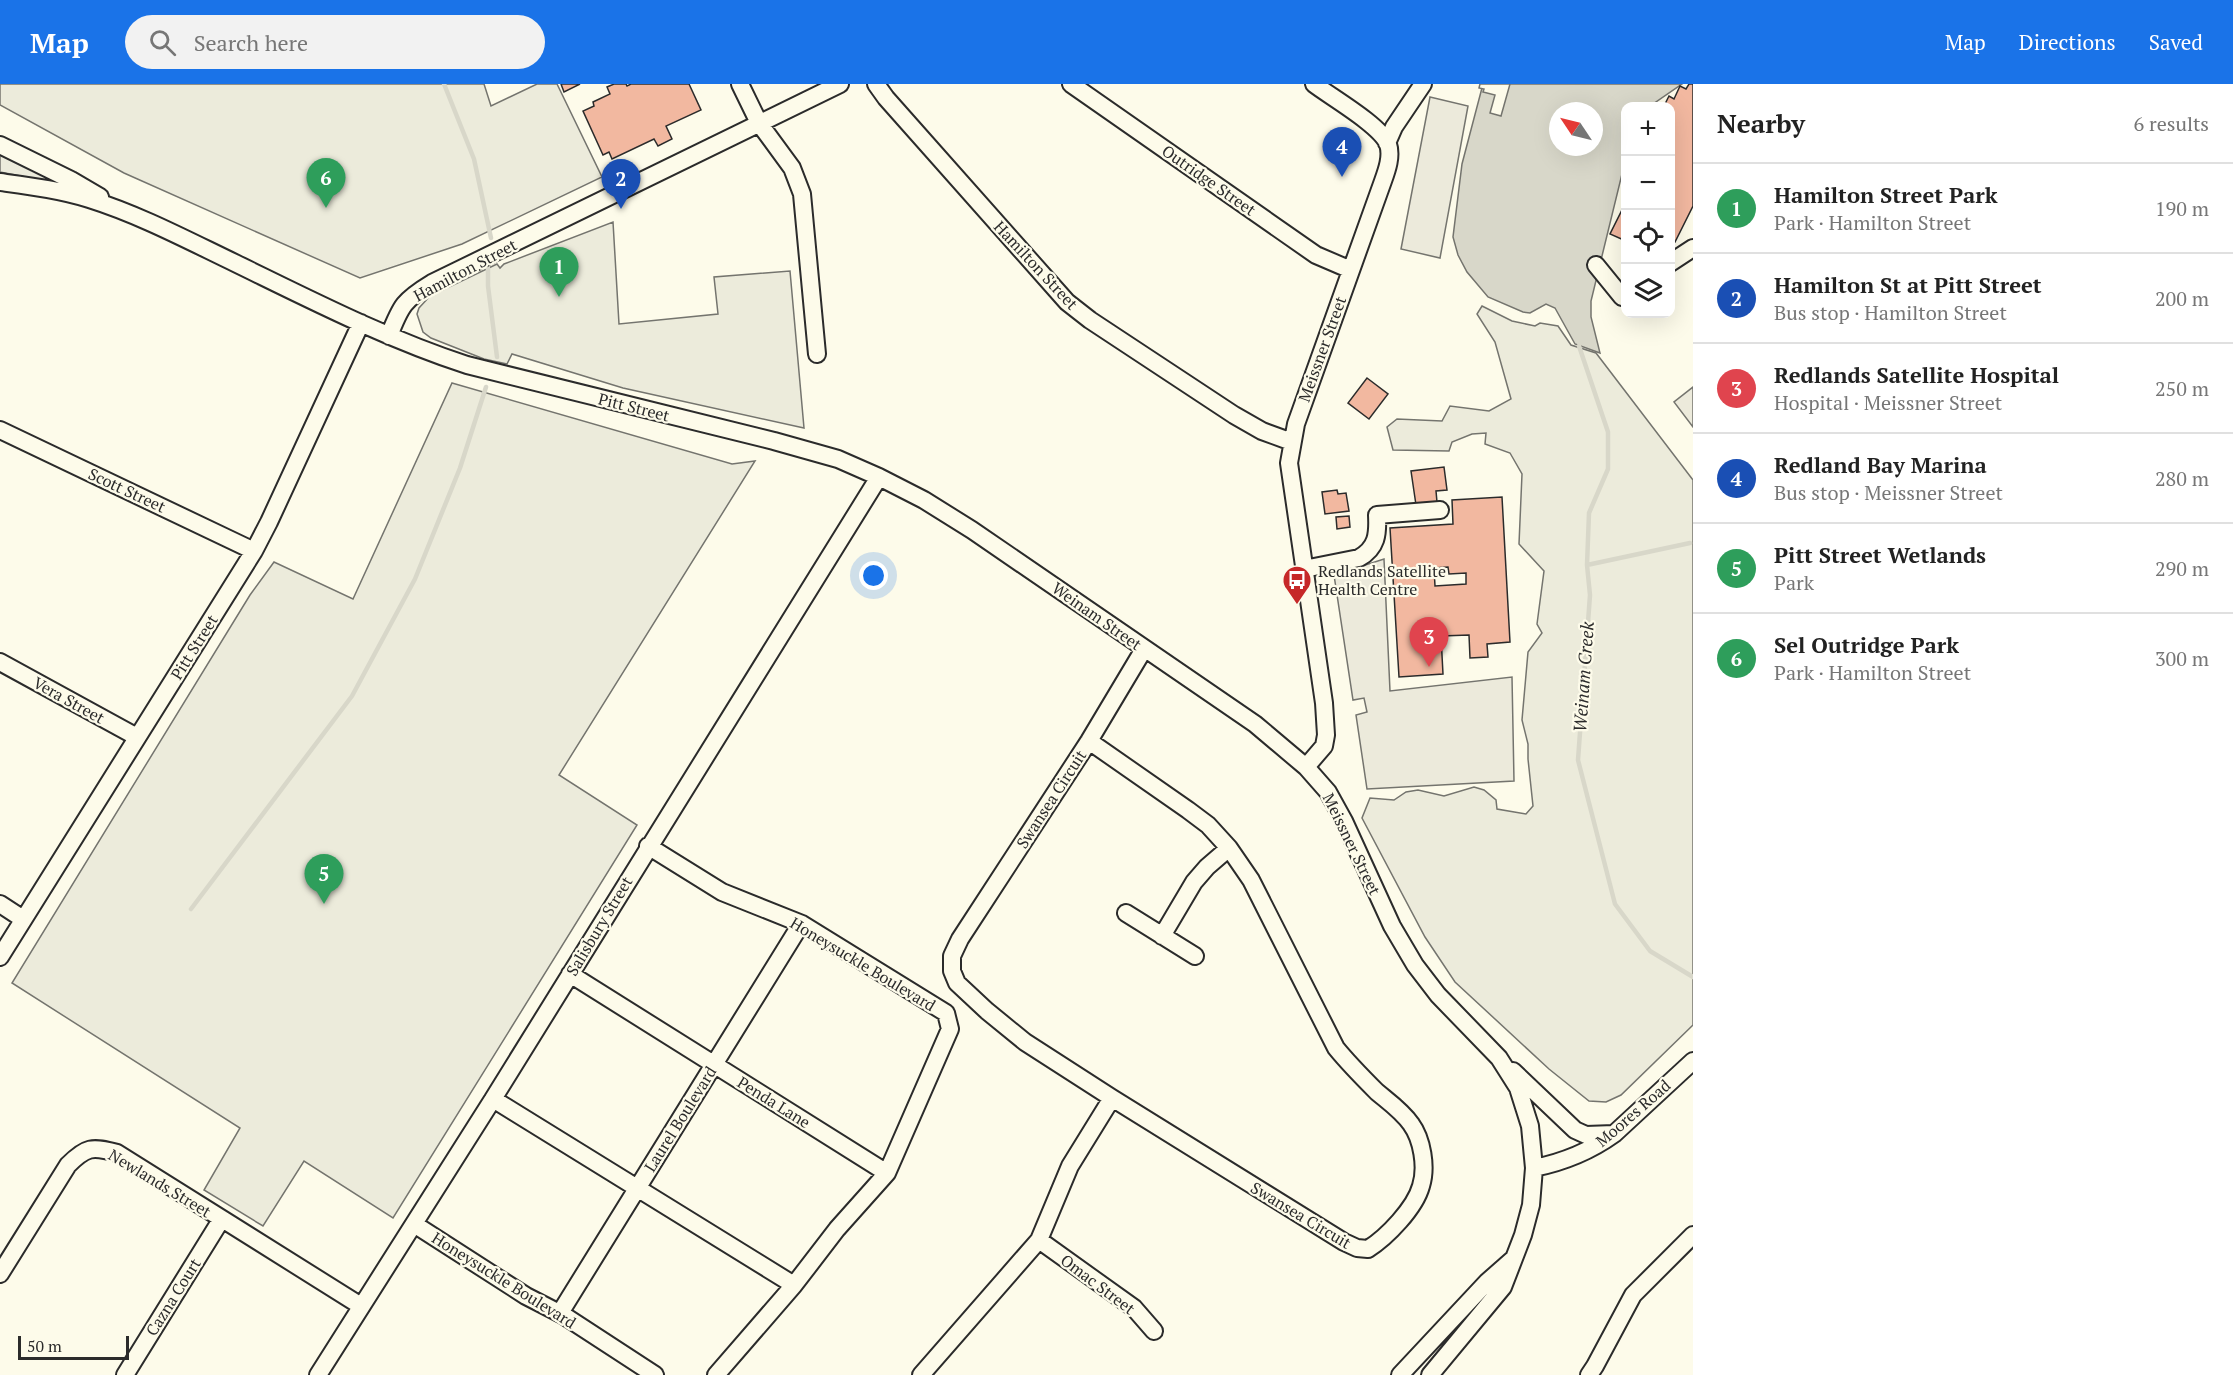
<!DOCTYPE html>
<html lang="en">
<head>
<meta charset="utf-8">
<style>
	body { margin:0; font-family:"PT Serif",serif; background:#f2f2f2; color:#222 }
	.controls { position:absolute; right:18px; top:18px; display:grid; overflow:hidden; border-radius:12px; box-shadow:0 6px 24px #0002 }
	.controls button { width:54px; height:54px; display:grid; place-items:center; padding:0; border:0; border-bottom:2px solid #e0e0e0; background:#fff; color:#222; font:30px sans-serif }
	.compass { position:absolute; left:1549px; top:18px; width:54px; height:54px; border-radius:50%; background:#fff; box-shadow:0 6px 24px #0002; rotate:305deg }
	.scale { position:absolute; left:18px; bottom:15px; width:111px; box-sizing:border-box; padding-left:6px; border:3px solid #2b2b2b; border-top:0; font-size:16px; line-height:21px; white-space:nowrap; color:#2b2b2b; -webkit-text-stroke:4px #fdfbea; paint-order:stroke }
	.you { position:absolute; left:874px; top:492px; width:21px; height:21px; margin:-15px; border:4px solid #fff; border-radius:50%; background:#1a73e8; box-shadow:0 0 0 9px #1a73e833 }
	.badge { display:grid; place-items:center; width:39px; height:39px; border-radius:50%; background:#1a73e8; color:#fff; font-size:20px; font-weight:700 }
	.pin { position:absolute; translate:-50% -50px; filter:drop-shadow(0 2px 3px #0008) }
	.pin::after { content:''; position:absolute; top:32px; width:21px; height:18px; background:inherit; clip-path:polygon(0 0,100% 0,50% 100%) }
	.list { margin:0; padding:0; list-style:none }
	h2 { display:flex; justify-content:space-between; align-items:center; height:78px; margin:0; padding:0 24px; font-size:26px }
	h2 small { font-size:20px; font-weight:400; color:#767676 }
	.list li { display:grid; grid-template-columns:39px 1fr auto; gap:18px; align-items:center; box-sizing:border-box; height:90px; padding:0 24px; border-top:2px solid #e0e0e0 }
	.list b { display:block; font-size:22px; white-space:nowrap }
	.list p { margin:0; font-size:20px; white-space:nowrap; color:#767676 }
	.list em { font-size:20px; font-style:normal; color:#767676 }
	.icon { flex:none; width:33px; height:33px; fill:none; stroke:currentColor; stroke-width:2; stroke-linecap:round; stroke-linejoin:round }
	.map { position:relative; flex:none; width:1693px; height:1291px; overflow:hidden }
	header { display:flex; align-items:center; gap:36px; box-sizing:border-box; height:84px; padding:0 30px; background:#1a73e8; color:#fff }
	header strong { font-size:28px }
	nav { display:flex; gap:33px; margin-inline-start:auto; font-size:21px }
	.search { width:420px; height:54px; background:#f2f2f2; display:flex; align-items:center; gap:15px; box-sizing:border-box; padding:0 21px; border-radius:33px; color:#767676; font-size:22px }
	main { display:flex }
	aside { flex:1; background:#fff }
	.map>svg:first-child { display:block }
	.green { fill:#ecebdb; stroke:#74746e; stroke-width:1.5 }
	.parking { fill:#eceadb; stroke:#74746e; stroke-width:1.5 }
	.water { fill:#d8d7c9; stroke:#74746e; stroke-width:1.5; fill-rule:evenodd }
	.pier { fill:#fdfbea; stroke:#74746e; stroke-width:1.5 }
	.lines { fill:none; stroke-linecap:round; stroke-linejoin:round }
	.stream { stroke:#d8d7c9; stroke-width:4.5 }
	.building { fill:#f2b8a0; stroke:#2b2b2b; stroke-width:1.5; fill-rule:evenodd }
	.minor-casing { stroke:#2b2b2b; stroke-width:20 }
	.minor { stroke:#fdfbea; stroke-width:16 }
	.labels { text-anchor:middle; stroke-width:4.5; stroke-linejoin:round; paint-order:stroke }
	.street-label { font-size:16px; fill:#2b2b2b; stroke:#fdfbea }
	.poi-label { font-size:16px; fill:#2b2b2b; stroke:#fdfbea; text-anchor:start }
	.water-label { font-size:18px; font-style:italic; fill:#2b2b2b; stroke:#fdfbea }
</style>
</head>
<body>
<header>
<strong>Map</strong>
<div class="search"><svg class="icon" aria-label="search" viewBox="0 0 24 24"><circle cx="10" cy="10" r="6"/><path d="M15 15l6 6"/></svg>Search here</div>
<nav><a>Map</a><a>Directions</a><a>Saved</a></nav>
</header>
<main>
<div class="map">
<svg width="1693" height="1291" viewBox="0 0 1693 1291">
	<rect width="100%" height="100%" fill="#fdfbea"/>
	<path class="green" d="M0,0H484L491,22L537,0H557L602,93L462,160L360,194L124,89L0,21Z
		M0,69L47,90L48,95L46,97L0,88Z
		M613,138L619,240L718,230L714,193L790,187L804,344L623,304L512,270L507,280L484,275L431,254L423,248L417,230L419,224L430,212L497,180L500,184L504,180Z
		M1482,222L1512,237L1535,242L1540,239L1558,242L1571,261L1596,269L1693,396V941L1621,1011L1606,1018L1589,1017L1549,985L1455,898L1425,853L1362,734L1370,714L1394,716L1406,708L1418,706L1444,712L1474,703L1484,706L1496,716L1497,725L1526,730L1533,722L1528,675V660L1522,636L1528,568L1542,549L1537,540L1544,487L1519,460L1522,390L1510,369L1485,360L1486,349L1472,350L1452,358L1449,367L1393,366L1387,343L1397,335L1442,337L1450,322L1489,327L1511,315L1495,258L1477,230Z
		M452,299L732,380L755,377L559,691L637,741L393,1134L304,1077L263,1142L204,1106L240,1044L12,899L250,511L274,478L353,515Z"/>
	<path class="parking" d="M1430,13L1468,22L1440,174L1401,165Z
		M1693,303V343L1674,318Z
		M1384,475L1390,607L1512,593L1514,697L1367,705L1356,631L1367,628L1364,614L1353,616L1334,491Z"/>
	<path class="water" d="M1483,0H1682L1650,22H1626L1623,86L1591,217V233L1600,269L1575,260L1555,224L1546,220L1530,229L1523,228L1488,213L1467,188L1458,171L1453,153L1462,80ZM1558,27H1594V63H1558Z"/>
	<path class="pier" d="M1480,0H1510L1501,32L1490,29L1495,11L1483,8L1484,5L1479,4Z"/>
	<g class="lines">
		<path class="stream" d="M444,0L474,75L491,154
			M488,184V202L497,273
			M1579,262L1608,348V385L1589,429L1587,481L1590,511L1578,676L1615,820L1650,867L1693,893
			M1587,481L1690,459
			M191,825L352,612L415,495L460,384L486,303"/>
	</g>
	<path class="building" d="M561,0H580L564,8Z
		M614,0H626L627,2L631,0H689L701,26L666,42L672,55L658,62L654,55L612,75L609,68L603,71L583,27L594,22L593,18L610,10L607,3Z
		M1689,0H1693V122L1675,158L1670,156V22H1664L1669,12L1674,15L1680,2L1686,5Z
		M1623,124L1626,125V157L1610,150Z
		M1367,294L1388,310L1369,335L1348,319Z
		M1444,383L1447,406L1436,407L1437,418L1416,421L1411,387Z
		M1337,406L1338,410L1346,409L1349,427L1325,430L1322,408Z
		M1502,413L1510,558L1487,560L1488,573L1470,574L1469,551L1441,552L1443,590L1399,593L1390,444L1453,440L1452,416ZM1448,483L1449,490L1466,489V500L1435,502L1434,484Z
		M1349,432L1350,443L1337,445L1336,433Z"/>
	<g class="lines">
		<g class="minor-casing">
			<path id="minor" d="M740,0L759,39L792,84L802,110L817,270
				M876,0L886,14L1067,218L1090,236L1234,331L1262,347L1292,358
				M1071,0L1316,171L1351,186
				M1387,59L1394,43L1423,0
				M0,61L71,96L100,113
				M0,98C29,102 61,106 89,115C140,131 187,156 235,179C311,216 387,255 467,281L774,357L838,375L879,393L924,416L972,446L1255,640L1306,683L1328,708L1344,737L1392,842L1415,881L1438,911L1499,974L1518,1004L1530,1042L1534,1084L1531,1121L1523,1151L1503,1203L1430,1291
				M1670,179L1693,164
				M1596,181L1622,213
				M389,252C401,221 404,216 432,199L840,0
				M0,346L254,467
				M1304,485L1359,474C1377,464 1378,450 1377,431L1440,426
				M0,578L137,653
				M1089,657L1188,726L1208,741L1229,764L1251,796L1336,964C1349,980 1363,994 1377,1008C1389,1018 1402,1027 1411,1040C1422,1055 1427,1083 1421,1102C1415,1124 1387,1153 1368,1165L1357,1164L1344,1158L1112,1014L1025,958L987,927L957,899L952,887V872L960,855L1089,657L1144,565
				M1306,683L1324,662L1326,651L1324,619L1289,379L1296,340L1383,97C1387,86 1392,72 1388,60C1380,41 1331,13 1314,0
				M648,762L722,808L802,840L946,929L950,945L887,1089L837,1145L794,1201L716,1291
				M0,820L23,835
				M1126,829L1195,872
				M1162,852L1194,798L1207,783L1229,764
				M0,873L254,467L269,438L361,239
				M570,890L887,1089
				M1513,987L1575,1046L1586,1051L1614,1050
				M493,1015L794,1201
				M1534,1084C1564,1078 1589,1068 1614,1050L1693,977
				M414,1140L526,1212L563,1231L655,1291
				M1039,1156L1134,1224L1154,1247
				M0,1190L68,1081C86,1063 92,1062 117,1069L361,1222
				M560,1229L801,840
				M125,1291L221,1136
				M318,1291L493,1015L879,393
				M921,1291L1039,1156L1070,1082L1112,1014
				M1400,1291L1487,1198L1512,1176
				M1589,1291L1595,1282L1633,1211L1693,1151"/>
		</g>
		<use href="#minor" class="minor"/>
	</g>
	<defs>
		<g id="bus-pin" transform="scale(1.5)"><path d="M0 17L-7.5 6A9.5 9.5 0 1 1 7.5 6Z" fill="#c62828" stroke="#fdfbea"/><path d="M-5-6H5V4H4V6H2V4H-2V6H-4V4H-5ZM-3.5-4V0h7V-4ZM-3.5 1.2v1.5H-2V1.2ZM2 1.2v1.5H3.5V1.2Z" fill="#fff"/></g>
	</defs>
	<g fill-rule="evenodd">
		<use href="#bus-pin" x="1297" y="496"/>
	</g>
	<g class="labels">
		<g class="street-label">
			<text transform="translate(1209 96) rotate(35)" y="6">Outridge Street</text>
			<text transform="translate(1036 181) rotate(47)" y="6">Hamilton Street</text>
			<text transform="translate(465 186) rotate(-28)" y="6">Hamilton Street</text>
			<text transform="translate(1322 265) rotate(-70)" y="6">Meissner Street</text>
			<text transform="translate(634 323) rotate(14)" y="6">Pitt Street</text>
			<text transform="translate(127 406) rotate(25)" y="6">Scott Street</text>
			<text transform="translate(1097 532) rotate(35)" y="6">Weinam Street</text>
			<text transform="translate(194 563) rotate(-58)" y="6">Pitt Street</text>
			<text transform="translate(69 616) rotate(29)" y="6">Vera Street</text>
			<text transform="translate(1051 715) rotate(-57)" y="6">Swansea Circuit</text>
			<text transform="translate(1352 760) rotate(64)" y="6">Meissner Street</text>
			<text transform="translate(599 842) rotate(-59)" y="6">Salisbury Street</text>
			<text transform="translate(863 880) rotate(31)" y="6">Honeysuckle Boulevard</text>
			<text transform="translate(774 1018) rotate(32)" y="6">Penda Lane</text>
			<text transform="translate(1633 1029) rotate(-41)" y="6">Moores Road</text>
			<text transform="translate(680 1035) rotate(-58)" y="6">Laurel Boulevard</text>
			<text transform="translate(160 1099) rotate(31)" y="6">Newlands Street</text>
			<text transform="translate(1301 1131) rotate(31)" y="6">Swansea Circuit</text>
			<text transform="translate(504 1196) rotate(32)" y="6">Honeysuckle Boulevard</text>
			<text transform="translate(1098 1200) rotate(37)" y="6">Omac Street</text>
			<text transform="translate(173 1213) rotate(-58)" y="6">Cazna Court</text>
		</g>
		<g class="poi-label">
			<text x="1318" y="493">Redlands Satellite<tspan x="1318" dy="18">Health Centre</tspan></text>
		</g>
		<g class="water-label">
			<text transform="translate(1584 593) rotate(-86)" y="6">Weinam Creek</text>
		</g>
	</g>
</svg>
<div class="controls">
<button>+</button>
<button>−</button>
<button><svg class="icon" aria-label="locate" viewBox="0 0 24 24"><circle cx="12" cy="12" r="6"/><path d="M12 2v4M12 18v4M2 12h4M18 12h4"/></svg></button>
<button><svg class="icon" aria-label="layers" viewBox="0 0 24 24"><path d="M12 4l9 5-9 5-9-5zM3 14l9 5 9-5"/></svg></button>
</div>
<svg class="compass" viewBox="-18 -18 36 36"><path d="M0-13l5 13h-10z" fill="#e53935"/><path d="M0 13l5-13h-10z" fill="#767676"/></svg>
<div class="scale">50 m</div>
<div class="you"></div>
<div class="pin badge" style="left:559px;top:213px;background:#2e9e5b">1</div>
<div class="pin badge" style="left:621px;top:125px;background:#1a4fb4">2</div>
<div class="pin badge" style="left:1429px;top:583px;background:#e0444e">3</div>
<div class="pin badge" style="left:1342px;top:93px;background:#1a4fb4">4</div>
<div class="pin badge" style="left:324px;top:820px;background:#2e9e5b">5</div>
<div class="pin badge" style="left:326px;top:124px;background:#2e9e5b">6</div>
</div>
<aside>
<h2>Nearby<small>6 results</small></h2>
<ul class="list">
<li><span class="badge" style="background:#2e9e5b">1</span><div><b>Hamilton Street Park</b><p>Park · Hamilton Street</p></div><em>190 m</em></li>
<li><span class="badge" style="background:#1a4fb4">2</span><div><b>Hamilton St at Pitt Street</b><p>Bus stop · Hamilton Street</p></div><em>200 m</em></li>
<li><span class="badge" style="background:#e0444e">3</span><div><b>Redlands Satellite Hospital</b><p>Hospital · Meissner Street</p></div><em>250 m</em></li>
<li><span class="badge" style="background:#1a4fb4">4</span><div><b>Redland Bay Marina</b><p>Bus stop · Meissner Street</p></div><em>280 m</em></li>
<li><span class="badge" style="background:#2e9e5b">5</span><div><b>Pitt Street Wetlands</b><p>Park</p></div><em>290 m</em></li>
<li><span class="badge" style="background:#2e9e5b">6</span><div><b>Sel Outridge Park</b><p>Park · Hamilton Street</p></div><em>300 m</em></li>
</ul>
</aside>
</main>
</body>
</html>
